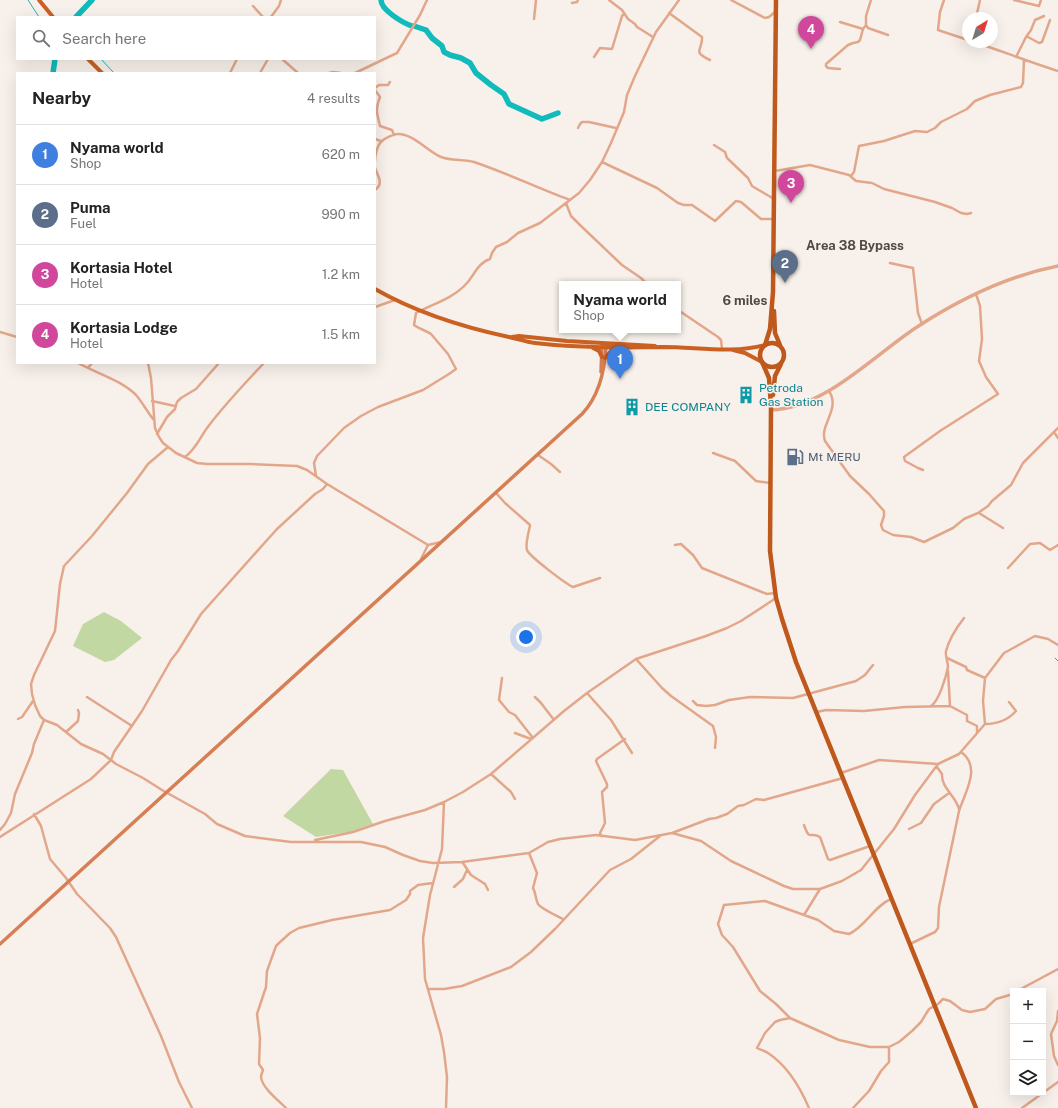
<!DOCTYPE html>
<html lang="en">
<head>
<meta charset="utf-8">
<style>
	body { margin:0; font-family:"Public Sans",sans-serif; background:#f6f6f6; color:#222 }
	.controls { position:absolute; right:12px; bottom:12px; display:grid; overflow:hidden; border-radius:0px; box-shadow:0 4px 16px #0002 }
	.controls button { width:36px; height:36px; display:grid; place-items:center; padding:0; border:0; border-bottom:1px solid #e0e0e0; background:#fff; color:#222; font:20px sans-serif }
	.compass { position:absolute; left:962px; top:12px; width:36px; height:36px; border-radius:50%; background:#fff; box-shadow:0 4px 16px #0002; rotate:38deg }
	.you { position:absolute; left:526px; top:637px; width:14px; height:14px; margin:-10px; border:3px solid #fff; border-radius:50%; background:#1a73e8; box-shadow:0 0 0 6px #1a73e833 }
	.badge { display:grid; place-items:center; width:26px; height:26px; border-radius:50%; background:#ea580c; color:#fff; font-size:13px; font-weight:700 }
	.pin { position:absolute; translate:-50% -33px; filter:drop-shadow(0 1px 2px #0008) }
	.pin::after { content:''; position:absolute; top:21px; width:14px; height:12px; background:inherit; clip-path:polygon(0 0,100% 0,50% 100%) }
	.popup { position:absolute; left:559px; top:281px; width:122px; height:52px; box-sizing:border-box; display:grid; place-content:center; border-radius:0px; background:#fff; filter:drop-shadow(0 1px 3px #0005); font-size:13px; white-space:nowrap; color:#767676 }
	.popup b { font-size:15px; color:#222 }
	.popup::after { content:''; position:absolute; left:50%; top:100%; margin-left:-8px; border:8px solid transparent; border-top-color:#fff }
	.list { margin:0; padding:0; list-style:none }
	h2 { display:flex; justify-content:space-between; align-items:center; height:52px; margin:0; padding:0 16px; font-size:17px }
	h2 small { font-size:13px; font-weight:400; color:#767676 }
	.list li { display:grid; grid-template-columns:26px 1fr auto; gap:12px; align-items:center; box-sizing:border-box; height:60px; padding:0 16px; border-top:1px solid #e0e0e0 }
	.list b { display:block; font-size:15px; white-space:nowrap }
	.list p { margin:0; font-size:13px; white-space:nowrap; color:#767676 }
	.list em { font-size:13px; font-style:normal; color:#767676 }
	.icon { flex:none; width:22px; height:22px; fill:none; stroke:currentColor; stroke-width:2; stroke-linecap:round; stroke-linejoin:round }
	.map { position:relative; flex:none; width:1058px; height:1108px; overflow:hidden }
	.search { position:absolute; background:#fff; box-shadow:0 4px 16px #0002; left:16px; top:16px; width:360px; height:44px; display:flex; align-items:center; gap:10px; box-sizing:border-box; padding:0 14px; border-radius:0px; color:#767676; font-size:15px }
	.panel { position:absolute; background:#fff; box-shadow:0 4px 16px #0002; left:16px; top:72px; width:360px; height:292px; border-radius:0px }
	.map>svg:first-child { display:block }
	.green { fill:#c1d8a3 }
	.lines { fill:none; stroke-linecap:round; stroke-linejoin:round }
	.stream { stroke:#11babb; stroke-width:1 }
	.river { stroke:#11babb; stroke-width:5.5 }
	.minor { stroke:#e2a78a; stroke-width:2.5 }
	.tertiary { stroke:#e2a78a; stroke-width:3.5 }
	.secondary { stroke:#d67f54; stroke-width:3.5 }
	.primary { stroke:#cb6023; stroke-width:4 }
	.trunk { stroke:#bf581c; stroke-width:4.5 }
	.labels { text-anchor:middle; stroke-width:3; stroke-linejoin:round; paint-order:stroke }
	.culture-label { font-size:12px; fill:#0d838f; stroke:#f8f1eb; text-anchor:start }
	.service-label { font-size:12px; fill:#4e5e75; stroke:#f8f1eb; text-anchor:start }
	.neighbourhood-label { font-size:13px; font-weight:bold; fill:#504a45; stroke:#f8f1eb }
</style>
</head>
<body>
<div class="map">
<svg width="1058" height="1108" viewBox="0 0 1058 1108">
	<rect width="100%" height="100%" fill="#f8f1eb"/>
	<path class="green" d="M104,612L121,621L142,638L114,660L105,662L73,646L83,624Z
		M331,769L343,770L373,824L349,832L316,837L283,816Z"/>
	<g class="lines">
		<path class="stream" d="M28,0L39,17
			M101,59L114,73
			M1055,658L1058,661"/>
		<path class="river" d="M381,0C381,10 403,23 412,26
			M76,17L92,0
			M414,26L426,30L432,38L442,46L444,52L450,55L461,58L470,63L476,73L491,85L504,94L509,104L542,119L558,113
			M53,73L55,59"/>
		<path class="minor" d="M609,0L622,10L628,19L635,24L637,27L653,37
			M731,0L765,18L769,17L775,12
			M871,0L866,16V25L868,28L888,35
			M944,0L940,12L938,30L968,40
			M1014,0L1039,6L1041,0
			M572,3L577,2L578,0
			M253,6L263,17
			M669,13L702,37C703,51 691,51 710,60
			M271,17L279,6L281,0
			M976,18L980,0
			M534,19L536,0
			M840,22L863,29L866,25
			M1026,37L1031,30L1035,20L1044,16
			M974,42C1002,51 1029,62 1058,71
			M594,57L600,48L612,49L622,16L624,14
			M1016,57L1026,37H1028L1039,43L1042,42L1050,20
			M282,59L298,73
			M840,69L828,68L826,66V64L848,45L853,43L858,42L860,40L863,29
			M230,73L237,59
			M260,73L268,59
			M329,73L333,72L341,73
			M355,73L397,53L420,15L427,0
			M375,88L379,85H388L390,82
			M375,90L380,97C375,110 377,113 380,126L392,130L394,135
			M578,128L580,124L582,122H589L616,128
			M375,139L381,141
			M714,145L725,152L727,158L748,178L752,186L774,199
			M375,161C375,156 377,145 382,141C385,138 394,134 398,134C414,134 427,151 441,157C451,161 463,159 474,162C507,173 537,188 570,200
			M602,162L657,188L678,203L684,205H692L715,221L736,201L741,202L761,219H773
			M375,168C378,176 384,184 375,190
			M775,171L810,165L849,175L856,181L872,183L884,189L935,202L952,208L961,213L967,214L971,213
			M851,176L854,172L859,146L884,141L915,131L927,132L935,128L941,122L967,109L975,101L990,95L1021,87L1023,83L1024,60
			M566,203L571,216L581,226L622,265L641,278L647,284
			M890,263L913,268L918,313L922,324
			M375,307L395,300
			M678,310L718,337L721,340L722,349
			M0,332L17,337
			M78,363C96,373 121,380 136,395C142,402 147,411 153,419
			M148,363L151,378L155,428L159,437L163,443L176,453L197,463L207,464H250L297,466L307,470L327,484L428,545L441,542
			M88,368L92,363
			M829,391C841,409 819,425 825,441L850,476L869,494L884,511V516L881,525L883,530L893,535L911,537L924,542L953,528L964,519L978,513L988,506L992,501L1011,485L1023,463L1058,428
			M152,401L175,406
			M1054,432L1058,438
			M157,434L167,417L175,409L177,402L181,398L196,389L219,363
			M168,447L148,464L127,493L92,536L64,566L60,584L55,631L34,675L31,684L32,694L35,705L40,716L44,720L57,725L81,744L103,754L116,764L143,778L162,790L205,814L217,824L245,836L291,842H361L385,847L403,855L420,861L433,863L462,862L529,853L548,842L560,839L596,835L635,840L672,833L701,841L731,861L784,886L793,889H820L842,881L861,870L894,829L915,795L938,764
			M713,453L735,461L756,481L770,483
			M538,455L551,464L560,472
			M185,457C195,450 200,438 207,428C224,405 244,384 264,363
			M923,470L918,468L905,461L904,457L940,431L998,394L986,377L979,361L982,339L980,306L976,294
			M316,476L314,463L317,456L344,428L361,416L378,407L423,390L449,374L456,369L448,354L431,334C425,330 419,329 414,325L416,313C433,304 454,298 467,283C474,275 479,262 490,259L492,253L496,247L507,242L518,233L540,223L579,193L590,180L602,162L611,143L624,112L627,95L635,76L656,32L679,0
			M496,493L505,503L530,525C529,532 525,543 527,550C529,556 566,584 573,587L600,578
			M979,513L1003,528
			M675,545L681,544L693,555L702,568L767,594L775,593
			M421,559L428,545
			M1008,568L1030,544L1040,543L1050,550L1058,545
			M947,658L966,667L967,670L985,678
			M636,659L662,688L671,696L713,726L716,737L715,748
			M948,671L950,706
			M502,678L499,700L509,712L515,715L533,738
			M587,693L611,720L632,753
			M87,697L132,726
			M535,697L541,703L554,720
			M693,701L697,705L706,706L715,705L729,700L750,697L793,698L856,681L865,675L873,665
			M931,706C939,701 946,677 948,667C948,662 945,656 946,651C949,640 957,627 964,618
			M817,712L826,710L864,711L905,707L950,706L967,715V721L977,726V733
			M18,719L22,717L33,701
			M985,724C997,724 1008,720 1016,711L1009,702
			M66,732L78,721L79,713L78,710
			M515,733L531,739
			M937,767L942,774C941,788 956,796 959,809
			M841,773L879,760L938,764L959,754L985,724L983,701L985,678L1004,653L1035,636L1048,639L1058,645
			M491,774L511,792L515,799
			M444,802L442,849L430,895L423,938L425,979L441,1035L444,1052L447,1077L446,1108
			M34,814L41,826L50,859L66,878L77,894L110,928L116,937L161,1036L179,1082L192,1108
			M804,825C810,842 810,831 820,837L828,859L830,860L870,846
			M909,829L921,823L934,804L949,793
			M0,830L5,824L11,813L15,794L32,753L34,744L44,720
			M672,833L709,819L716,818L727,814L738,806L744,805L756,799L764,800L843,778
			M601,836L600,833L605,823L602,792L607,787V784L596,761L597,759L625,739
			M0,837L91,779L111,760L114,752L142,711L171,660L178,651L201,614L277,529L315,494L323,489L327,484
			M315,840L353,832L385,821L425,810L444,802L463,792L491,774L564,711L587,693L636,659L706,636L727,628L741,621L776,598
			M529,853L537,873L533,888C536,893 535,898 538,904C542,909 557,916 563,919
			M463,863L471,875L485,884L488,890
			M454,887L463,879L467,870
			M804,915L820,889
			M910,944L935,932L938,928L939,907L959,811C965,792 982,767 961,752
			M428,989H444L462,986L511,967L531,952L555,929L610,870L631,859L660,836
			M1017,991L1058,969
			M1058,1011L1057,1021L1051,1034L1054,1056L1058,1065
			M790,1018L776,1004L760,991L733,947L722,935L718,924L724,905L765,901L818,920L834,931L849,934C866,926 874,906 891,899
			M286,1108C279,1101 262,1088 261,1077C261,1075 262,1073 263,1070L259,1064L260,1038L257,1014L266,987L267,971L276,946L279,943L290,933L299,928L332,920L390,910L406,900L410,894V891L418,885L433,883
			M809,1108C800,1087 788,1066 768,1053C765,1051 761,1050 757,1048L765,1033L775,1022L780,1020L790,1018L839,1040L870,1047H889L899,1042L912,1031L921,1022L929,1009L938,1004L943,999L950,1001L962,1010L970,1012L985,1009L996,999L1013,994
			M853,1108L869,1091L881,1071L889,1062V1047
			M1022,1108L1058,1082"/>
		<path class="tertiary" d="M771,410C824,409 874,355 917,327C960,299 1007,276 1058,266"/>
		<path class="secondary" d="M601,372L602,345
			M0,944L582,414C600,395 605,370 606,345"/>
		<path class="primary" d="M39,0L53,17
			M88,59L102,73
			M375,289C417,313 462,327 509,337C518,339 526,342 535,343C577,348 620,348 663,347C697,347 732,354 765,345
			M512,337L519,336L567,341L655,346
			M593,348L599,351L602,357
			M733,350L745,353L762,362
			M605,358L611,351L617,349"/>
		<path class="trunk" d="M774,311L775,333L780,345
			M760 355a12 12 0 1 1 24 0a12 12 0 1 1-24 0Z
			M765,345L770,329L773,292L776,0
			M762,362L769,378L771,406L770,551L776,598L782,619L796,662L976,1108
			M773,395L775,376L781,364"/>
	</g>
	<defs>
		<g id="building-bare" transform="scale(1.38)"><path d="M-4-6H4V6H1V3H-1V6H-4ZM-2.5-4.3h1.7v1.8h-1.7ZM.8-4.3h1.7v1.8H.8ZM-2.5-1h1.7V.8h-1.7ZM.8-1h1.7V.8H.8Z" fill="#0f9aa8" stroke="#f8f1eb" stroke-width="2.5" paint-order="stroke"/></g>
		<g id="fuel-bare" transform="scale(1.38)"><path d="M-5.5-6h7V0h2V4h1.3V-2.5L3-4.5l.8-.8L6-3V5H2.5V1h-1V6h-7ZM-4.2-4.7v3.2H.2V-4.7Z" fill="#5c6f8a" stroke="#f8f1eb" stroke-width="2.5" paint-order="stroke"/></g>
	</defs>
	<g fill-rule="evenodd">
		<use href="#building-bare" x="746" y="395"/>
		<use href="#building-bare" x="632" y="407"/>
		<use href="#fuel-bare" x="795" y="457"/>
	</g>
	<g class="labels">
		<g class="culture-label">
			<text x="759" y="392">Petroda<tspan x="759" dy="14">Gas Station</tspan></text>
			<text x="645" y="411">DEE COMPANY</text>
		</g>
		<g class="service-label">
			<text x="808" y="461">Mt MERU</text>
		</g>
		<g class="neighbourhood-label">
			<text x="855" y="250">Area 38 Bypass</text>
			<text x="745" y="305">6 miles</text>
		</g>
	</g>
</svg>
<div class="controls">
<button>+</button>
<button>−</button>
<button><svg class="icon" aria-label="layers" viewBox="0 0 24 24"><path d="M12 4l9 5-9 5-9-5zM3 14l9 5 9-5"/></svg></button>
</div>
<svg class="compass" viewBox="-18 -18 36 36"><path d="M0-13l5 13h-10z" fill="#e53935"/><path d="M0 13l5-13h-10z" fill="#767676"/></svg>
<div class="you"></div>
<div class="pin badge" style="left:620px;top:379px;background:#3f7fe0">1</div>
<div class="popup"><b>Nyama world</b>Shop</div>
<div class="pin badge" style="left:785px;top:283px;background:#5c6f8a">2</div>
<div class="pin badge" style="left:791px;top:203px;background:#d1479c">3</div>
<div class="pin badge" style="left:811px;top:49px;background:#d1479c">4</div>
<div class="search"><svg class="icon" aria-label="search" viewBox="0 0 24 24"><circle cx="10" cy="10" r="6"/><path d="M15 15l6 6"/></svg>Search here</div>
<section class="panel">
<h2>Nearby<small>4 results</small></h2>
<ul class="list">
<li><span class="badge" style="background:#3f7fe0">1</span><div><b>Nyama world</b><p>Shop</p></div><em>620 m</em></li>
<li><span class="badge" style="background:#5c6f8a">2</span><div><b>Puma</b><p>Fuel</p></div><em>990 m</em></li>
<li><span class="badge" style="background:#d1479c">3</span><div><b>Kortasia Hotel</b><p>Hotel</p></div><em>1.2 km</em></li>
<li><span class="badge" style="background:#d1479c">4</span><div><b>Kortasia Lodge</b><p>Hotel</p></div><em>1.5 km</em></li>
</ul>
</section>
</div>
</body>
</html>
